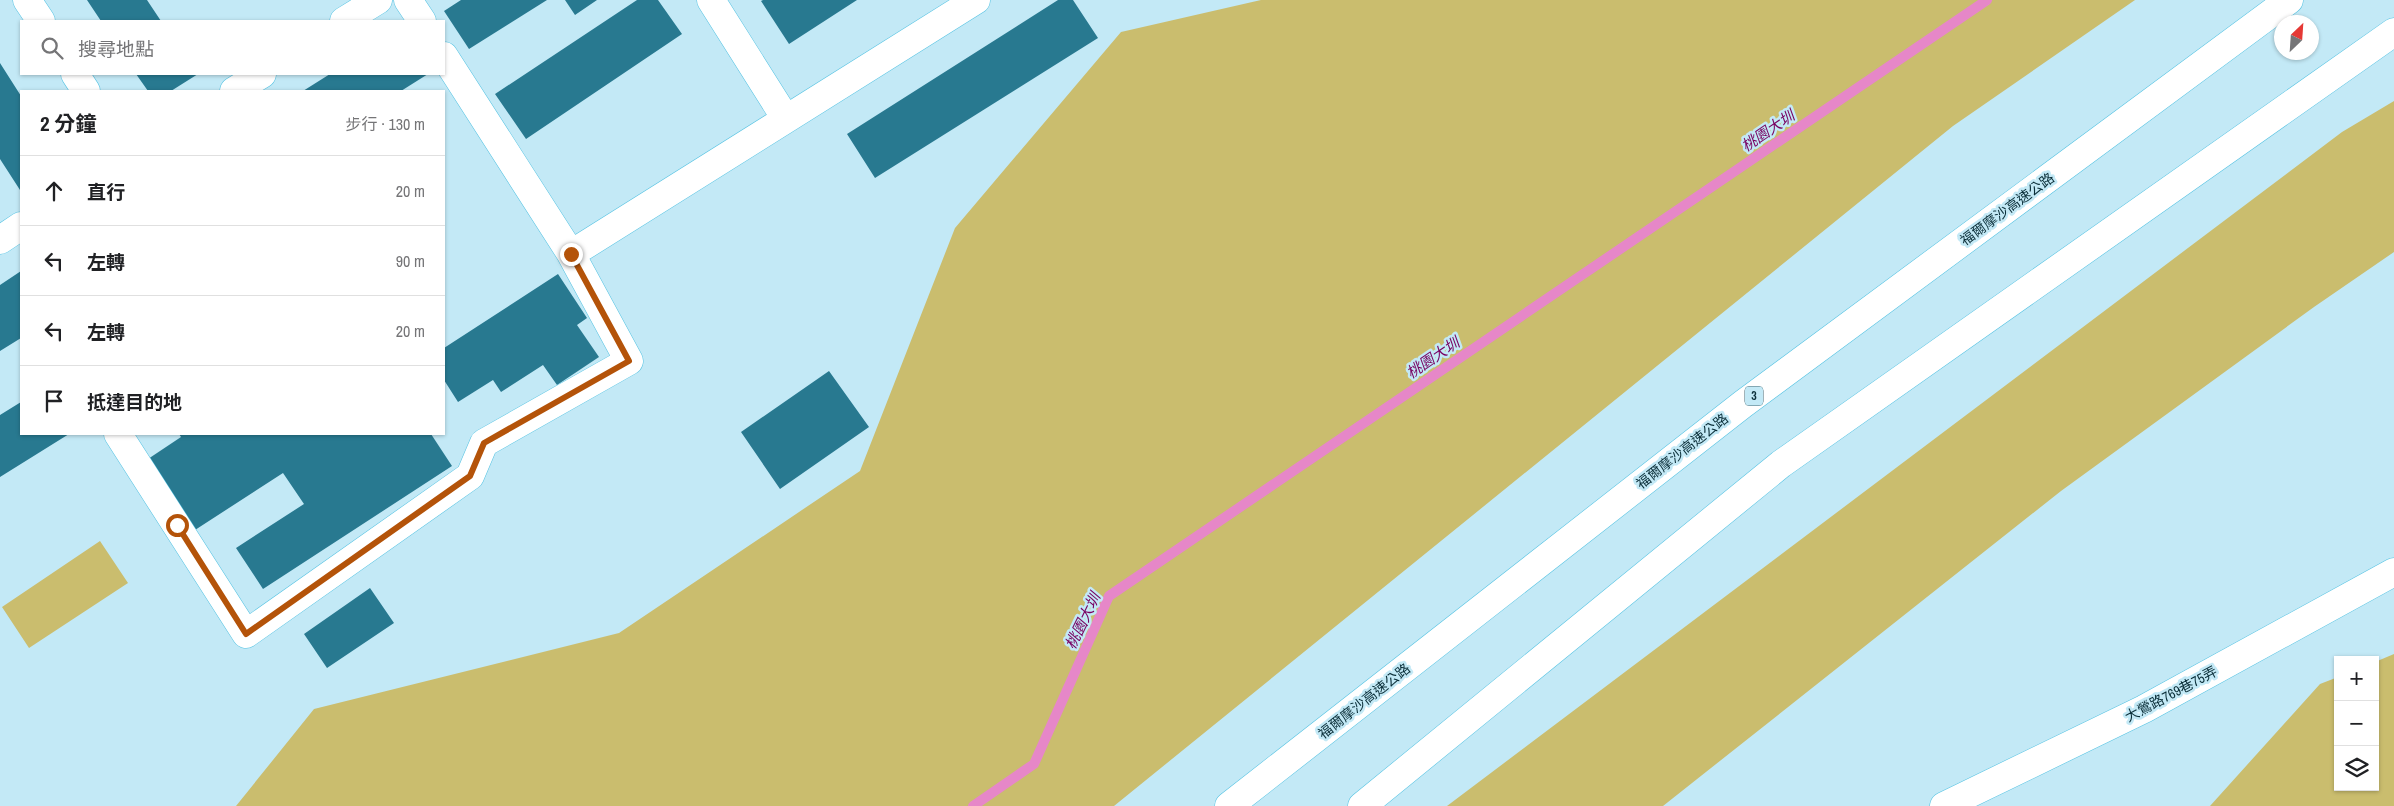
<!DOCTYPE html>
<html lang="zh-TW">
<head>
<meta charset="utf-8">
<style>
	body { margin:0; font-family:"Archivo Narrow","Noto Sans TC",sans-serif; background:#f2f2f2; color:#202124 }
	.controls { position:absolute; right:15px; bottom:15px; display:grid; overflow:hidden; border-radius:0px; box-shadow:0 1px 4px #0004 }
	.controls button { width:45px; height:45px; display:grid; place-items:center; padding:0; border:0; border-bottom:1px solid #e0e0e0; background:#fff; color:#202124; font:25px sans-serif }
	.compass { position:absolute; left:2274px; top:15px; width:45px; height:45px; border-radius:50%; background:#fff; box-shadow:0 1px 4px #0004; rotate:25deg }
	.stop { position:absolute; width:15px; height:15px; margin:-11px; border:4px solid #b45309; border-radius:50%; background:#fff }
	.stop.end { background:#b45309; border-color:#fff; box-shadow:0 1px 5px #0008 }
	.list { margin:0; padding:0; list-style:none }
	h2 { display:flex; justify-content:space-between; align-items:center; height:65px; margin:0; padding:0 20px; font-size:21px }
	h2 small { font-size:16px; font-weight:400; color:#757577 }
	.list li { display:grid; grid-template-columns:32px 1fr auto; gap:15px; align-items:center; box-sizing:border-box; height:70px; padding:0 20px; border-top:1px solid #e0e0e0 }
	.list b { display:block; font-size:19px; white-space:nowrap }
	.list em { font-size:16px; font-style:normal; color:#757577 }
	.icon { flex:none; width:28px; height:28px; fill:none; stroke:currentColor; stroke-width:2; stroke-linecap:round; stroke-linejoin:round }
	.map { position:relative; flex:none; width:2394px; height:806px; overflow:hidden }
	.search { position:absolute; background:#fff; box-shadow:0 1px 4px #0004; left:20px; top:20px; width:425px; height:55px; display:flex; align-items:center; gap:12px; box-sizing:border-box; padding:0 18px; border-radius:0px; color:#757577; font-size:19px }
	.panel { position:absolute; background:#fff; box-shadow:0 1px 4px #0004; left:20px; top:90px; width:425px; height:345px; border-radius:0px }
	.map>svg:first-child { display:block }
	.green { fill:#cabd6e }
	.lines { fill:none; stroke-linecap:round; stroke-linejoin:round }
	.stream { stroke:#e687c8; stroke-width:10 }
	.building { fill:#287990 }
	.minor-casing { stroke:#53c2e2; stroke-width:29 }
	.highway-casing { stroke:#53c2e2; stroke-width:29 }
	.minor { stroke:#fff; stroke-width:28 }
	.highway { stroke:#fff; stroke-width:28 }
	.route { stroke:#b45309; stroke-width:6 }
	.labels { text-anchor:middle; stroke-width:5; stroke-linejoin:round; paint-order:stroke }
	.shield { fill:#c3e9f6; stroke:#426772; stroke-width:1 }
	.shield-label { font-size:12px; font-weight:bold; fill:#0b2f39 }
	.street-label { font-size:14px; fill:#0b2f39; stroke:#c3e9f6 }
	.water-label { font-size:15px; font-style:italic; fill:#780060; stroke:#c3e9f6 }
</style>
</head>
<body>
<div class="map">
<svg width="2394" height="806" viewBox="0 0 2394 806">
	<rect width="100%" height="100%" fill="#c3e9f6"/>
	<path class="green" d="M1261,0H2135L1953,126L1114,806H236L314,709L619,633L860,471L955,228L1121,32Z
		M2394,101V252L2314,307L2061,491L1663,806H1447L2342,132Z
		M100,541L128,583L29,648L2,607Z
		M2394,654V806H2210L2320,684L2338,677V787H2375V662Z"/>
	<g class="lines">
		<path class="stream" d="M973,806L1034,764L1109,596L1987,0"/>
	</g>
	<path class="building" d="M87,0H147L161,21H101Z
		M461,0H547L469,49L444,11Z
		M565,0H597L575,15Z
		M637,0H658L682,34L526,139L495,94Z
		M763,0H857L789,44L761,1Z
		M1058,0H1073L1098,38L875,178L847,134Z
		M0,63L21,96L20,190L0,159Z
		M136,74H198L171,91H148Z
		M330,74H428L401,91H303Z
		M21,271V338L0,351V285Z
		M558,274L587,318L577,325L599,357L557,385L543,365L501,392L493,380L458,402L444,380V348Z
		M829,371L869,427L780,489L741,432Z
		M21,402V434H69L0,477V415Z
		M179,434H431L452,466L263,589L236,548L304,504L283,473L195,530L148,459L181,437Z
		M370,588L394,623L327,668L304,634Z"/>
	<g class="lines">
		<g class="minor-casing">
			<path id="minor" d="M27,0L41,21
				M408,0L422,21
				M711,0L786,119
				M344,21L378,0
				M75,74L86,91
				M234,91L262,74
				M0,240L21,226
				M571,254L976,0
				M118,434L246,634L470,476L484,443L629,361L571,254L444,56
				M1944,806L2144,709L2394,572"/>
		</g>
		<g class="highway-casing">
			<path id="highway" d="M1229,806L1743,404L2289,0
				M1362,806L1781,464L2394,32"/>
		</g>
		<use href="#minor" class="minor"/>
		<use href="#highway" class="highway"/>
	</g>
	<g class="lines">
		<path class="route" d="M177,525L246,634L470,476L484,443L629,361L571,254"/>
	</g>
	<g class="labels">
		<rect class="shield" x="1745" y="386.5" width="18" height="19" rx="4"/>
		<g class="shield-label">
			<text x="1754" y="400">3</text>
		</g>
		<g class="street-label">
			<text transform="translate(2007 209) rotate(-36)" y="5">福爾摩沙高速公路</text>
			<text transform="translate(1682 451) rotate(-38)" y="5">福爾摩沙高速公路</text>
			<text transform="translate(2171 694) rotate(-28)" y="5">大鶯路769巷75弄</text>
			<text transform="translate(1364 701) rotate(-38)" y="5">福爾摩沙高速公路</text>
		</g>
		<g class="water-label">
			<text transform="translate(1768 131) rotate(-34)" y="5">桃園大圳</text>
			<text transform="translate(1433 358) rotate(-34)" y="5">桃園大圳</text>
			<text transform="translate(1083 621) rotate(-64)" y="5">桃園大圳</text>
		</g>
	</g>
</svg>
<div class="controls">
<button>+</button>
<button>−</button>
<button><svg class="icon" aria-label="layers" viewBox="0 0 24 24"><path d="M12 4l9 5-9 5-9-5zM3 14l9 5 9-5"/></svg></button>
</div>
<svg class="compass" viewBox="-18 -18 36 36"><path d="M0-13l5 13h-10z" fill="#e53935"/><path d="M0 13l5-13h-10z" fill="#757577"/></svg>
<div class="stop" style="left:177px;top:525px"></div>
<div class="stop end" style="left:571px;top:254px"></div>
<div class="search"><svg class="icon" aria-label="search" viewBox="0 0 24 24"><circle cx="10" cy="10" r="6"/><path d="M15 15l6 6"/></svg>搜尋地點</div>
<section class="panel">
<h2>2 分鐘<small>步行 · 130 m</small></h2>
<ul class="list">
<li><svg class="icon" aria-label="ahead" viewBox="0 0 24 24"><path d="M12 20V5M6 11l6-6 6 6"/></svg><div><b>直行</b></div><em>20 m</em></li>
<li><svg class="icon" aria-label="left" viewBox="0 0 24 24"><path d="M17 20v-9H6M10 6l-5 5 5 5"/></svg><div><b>左轉</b></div><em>90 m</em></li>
<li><svg class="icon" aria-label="left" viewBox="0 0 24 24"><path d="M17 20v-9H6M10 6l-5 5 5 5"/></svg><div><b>左轉</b></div><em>20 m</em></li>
<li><svg class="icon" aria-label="arrive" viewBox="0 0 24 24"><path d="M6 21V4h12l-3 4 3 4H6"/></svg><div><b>抵達目的地</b></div></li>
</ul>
</section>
</div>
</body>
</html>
